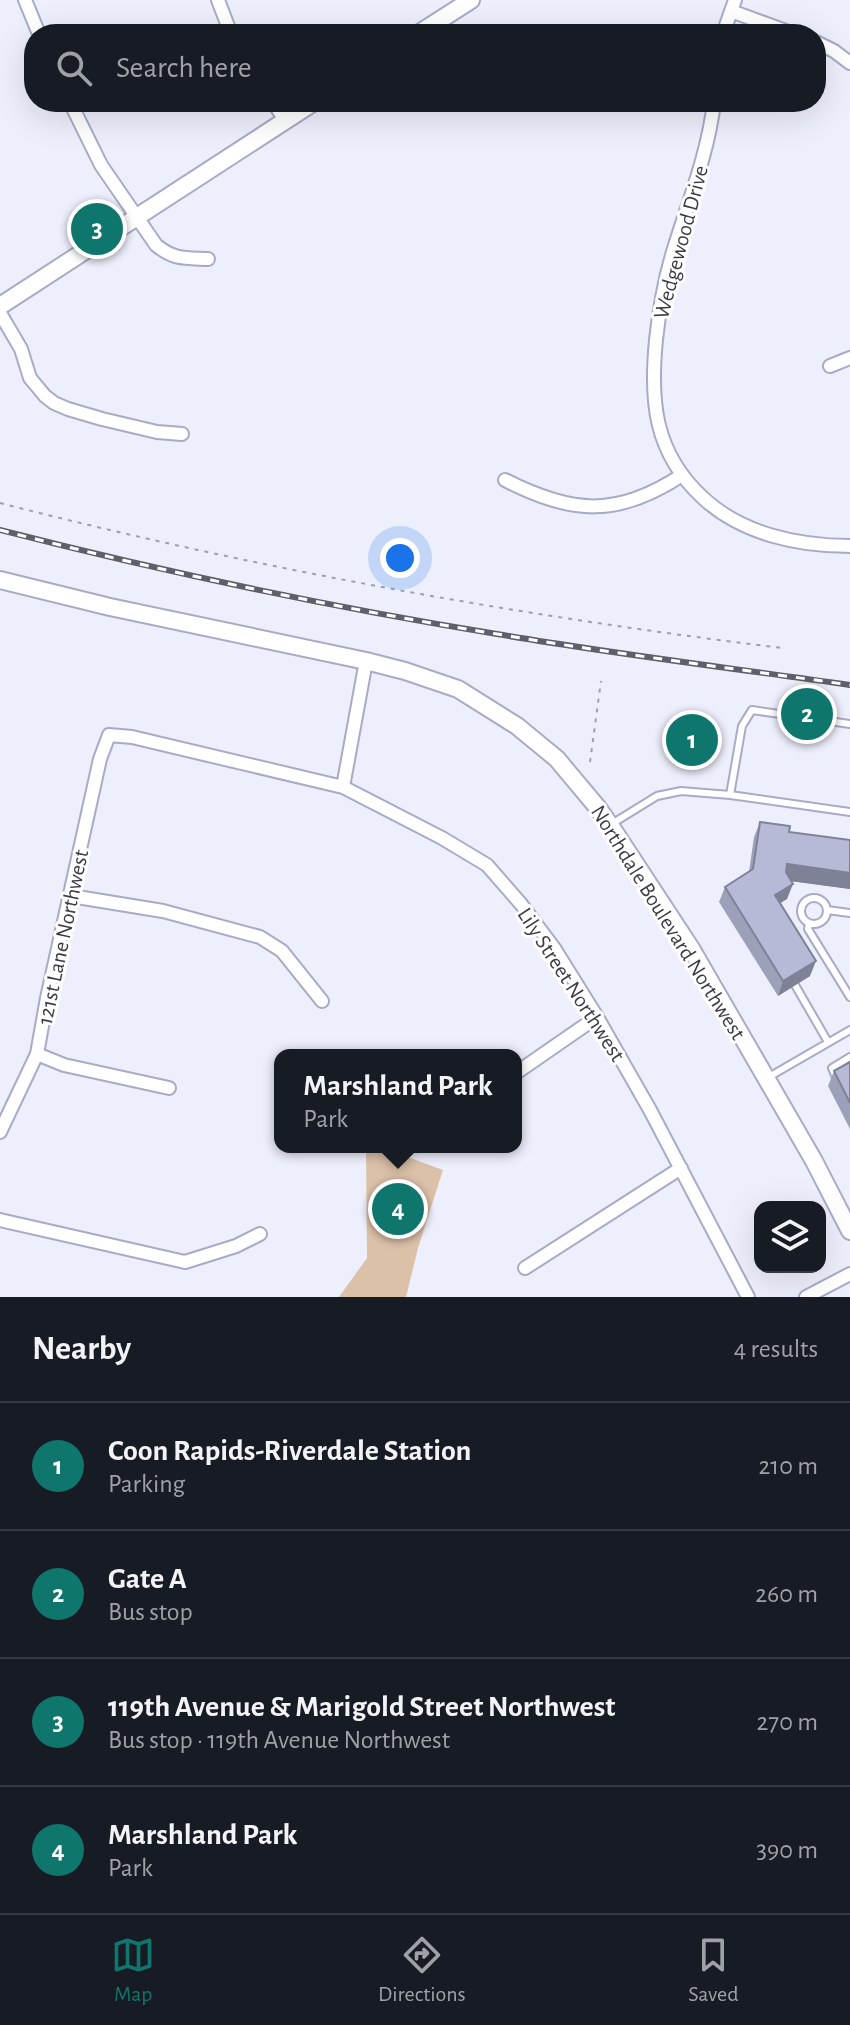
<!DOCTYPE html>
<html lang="en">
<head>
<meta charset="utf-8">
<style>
	body { margin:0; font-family:"Alegreya Sans",sans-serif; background:#242831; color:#f1f3f6 }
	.controls { position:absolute; right:24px; bottom:24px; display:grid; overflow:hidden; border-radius:16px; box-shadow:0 8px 32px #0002 }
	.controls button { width:72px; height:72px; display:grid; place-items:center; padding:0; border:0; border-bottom:2px solid #363941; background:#171b24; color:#f1f3f6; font:40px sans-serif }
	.you { position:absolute; left:400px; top:558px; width:28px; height:28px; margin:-20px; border:6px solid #fff; border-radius:50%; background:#1a73e8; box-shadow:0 0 0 12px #1a73e833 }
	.badge { display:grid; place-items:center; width:52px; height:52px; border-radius:50%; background:#0f766e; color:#fff; font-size:26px; font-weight:700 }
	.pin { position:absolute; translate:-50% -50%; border:4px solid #fff; box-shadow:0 2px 8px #0006 }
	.popup { position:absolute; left:274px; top:1049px; width:248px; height:104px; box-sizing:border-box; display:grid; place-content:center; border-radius:16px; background:#171b24; filter:drop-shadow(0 2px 6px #0005); font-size:26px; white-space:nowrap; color:#9ea1a6 }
	.popup b { font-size:30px; color:#f1f3f6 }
	.popup::after { content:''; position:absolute; left:50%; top:100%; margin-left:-16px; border:16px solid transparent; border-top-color:#171b24 }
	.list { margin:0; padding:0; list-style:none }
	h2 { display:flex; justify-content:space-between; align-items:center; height:104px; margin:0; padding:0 32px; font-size:34px }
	h2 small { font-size:26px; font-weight:400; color:#9ea1a6 }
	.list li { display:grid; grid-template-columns:52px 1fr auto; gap:24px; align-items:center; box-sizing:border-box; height:128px; padding:0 32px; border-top:2px solid #363941 }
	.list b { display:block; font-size:30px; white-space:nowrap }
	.list p { margin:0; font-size:26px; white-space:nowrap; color:#9ea1a6 }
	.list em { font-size:26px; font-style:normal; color:#9ea1a6 }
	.icon { flex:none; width:44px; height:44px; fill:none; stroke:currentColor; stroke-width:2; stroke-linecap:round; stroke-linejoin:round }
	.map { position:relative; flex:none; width:850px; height:1297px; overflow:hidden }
	.search { position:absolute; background:#171b24; box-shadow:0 8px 32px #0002; left:24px; right:24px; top:24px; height:88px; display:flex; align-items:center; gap:20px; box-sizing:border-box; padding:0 28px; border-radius:32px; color:#9ea1a6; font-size:30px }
	.sheet { height:616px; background:#171b24 }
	nav { display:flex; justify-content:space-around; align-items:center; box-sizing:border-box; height:112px; border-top:2px solid #363941; background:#171b24; font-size:22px; color:#9ea1a6 }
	nav a { display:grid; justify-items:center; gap:4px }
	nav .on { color:#0f766e }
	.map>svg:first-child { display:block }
	.green { fill:#dcc1a9 }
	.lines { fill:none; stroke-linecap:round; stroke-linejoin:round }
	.service-casing { stroke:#a8abc8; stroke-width:10 }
	.minor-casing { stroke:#a8abc8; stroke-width:16 }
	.tertiary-casing { stroke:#a8abc8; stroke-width:20 }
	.path { stroke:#9e9fac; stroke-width:2; stroke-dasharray:4 6; stroke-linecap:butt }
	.service { stroke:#fff; stroke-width:6 }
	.minor { stroke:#fff; stroke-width:12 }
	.tertiary { stroke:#fff; stroke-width:16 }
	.rail-casing { stroke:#5e5f6b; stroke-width:6 }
	.rail { stroke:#fff; stroke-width:3; stroke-dasharray:9; stroke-linecap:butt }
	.wall { fill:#9da0b9 }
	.shaded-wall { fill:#7f8296 }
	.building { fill:#b6bad7; stroke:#7f8296; stroke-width:2 }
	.labels { text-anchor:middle; stroke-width:6; stroke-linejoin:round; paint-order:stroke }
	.street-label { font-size:22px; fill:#3a3b47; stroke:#fff }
</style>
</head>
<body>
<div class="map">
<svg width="850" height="1297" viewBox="0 0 850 1297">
	<rect width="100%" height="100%" fill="#eeeffc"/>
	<path class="green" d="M366,1147H380L443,1170L418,1248L406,1297H339L367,1258Z"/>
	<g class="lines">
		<g class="service-casing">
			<path id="service" d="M730,795L742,726L752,710L850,724
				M610,825L657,796L681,791L730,795L850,812
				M801 911a13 13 0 1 1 26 0a13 13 0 1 1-26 0Z
				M827,910L850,913
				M809,923L808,929L850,997
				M795,985L828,1042
				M767,1078L850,1030
				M836,1078L832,1068L850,1057"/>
		</g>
		<g class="minor-casing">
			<path id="minor" d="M25,0L39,34
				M218,0L231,34
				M731,11L794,34
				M723,34L735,0
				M816,42L834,51L850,63
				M70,102L101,165L156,245C174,260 185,258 208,259
				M273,102L285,120
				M714,102C708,155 687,205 672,255C664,283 659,311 656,340C650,401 654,452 702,497C741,534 798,546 850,546
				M0,313L21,349L30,378L45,396L54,403L68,409L102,419L157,432L182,434
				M830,366L850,358
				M505,480C572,514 617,518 682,475
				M343,787L366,661
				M71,896L163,911L260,937L282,951L322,1001
				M37,1054L64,1065L169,1088
				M516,1073L597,1017
				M0,1132L37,1054L47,998L100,759L109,735L132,737L343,787L442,838L487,865L521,904L554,948L597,1017L650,1110L748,1297
				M0,1220L185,1262L236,1246L260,1234
				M525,1268L681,1168
				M806,1297L850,1274"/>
		</g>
		<g class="tertiary-casing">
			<path id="tertiary" d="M418,34L471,0
				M0,306L314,102
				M0,580L110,607L366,661L405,671L458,689L517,726L557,759L598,808L610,825L692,950L814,1161L850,1231"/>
		</g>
		<path class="path" d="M0,503C257,569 519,616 782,648
			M590,762L601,681"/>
		<use href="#service" class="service"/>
		<use href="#minor" class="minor"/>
		<use href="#tertiary" class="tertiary"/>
		<g class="rail-casing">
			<path id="rail" d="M0,530C164,572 330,607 497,634C614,654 732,668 850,685"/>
		</g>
		<use href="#rail" class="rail"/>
	</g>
	<path class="wall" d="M760,822L789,832L850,840V889L792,881L787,899L780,903L810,976L778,996L719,902L725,887L749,872L754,837Z
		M850,1062V1129L828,1086L834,1071Z"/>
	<path class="shaded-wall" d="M787,864L850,873V889L782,880Z
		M793,884L787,899L769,910L775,895Z
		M816,961L810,976L778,996L783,981Z"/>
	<path class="building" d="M760,822L790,826L789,832L850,840V873L787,864L786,872L793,884L775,895L816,961L783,981L725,887L753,869Z
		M850,1062V1103L834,1071Z"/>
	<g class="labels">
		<g class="street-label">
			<text transform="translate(680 242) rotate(-75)" y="8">Wedgewood Drive</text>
			<text transform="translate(669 922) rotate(58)" y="8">Northdale Boulevard Northwest</text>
			<text transform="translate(62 937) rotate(-78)" y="8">121st Lane Northwest</text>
			<text transform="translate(572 984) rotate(57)" y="8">Lily Street Northwest</text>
		</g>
	</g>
</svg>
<div class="controls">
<button><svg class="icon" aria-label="layers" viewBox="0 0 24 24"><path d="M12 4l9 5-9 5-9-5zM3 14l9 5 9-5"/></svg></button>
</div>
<div class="you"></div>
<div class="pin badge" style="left:692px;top:740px">1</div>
<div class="pin badge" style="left:807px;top:714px">2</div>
<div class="pin badge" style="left:97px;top:229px">3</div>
<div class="pin badge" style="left:398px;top:1209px">4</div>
<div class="popup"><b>Marshland Park</b>Park</div>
<div class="search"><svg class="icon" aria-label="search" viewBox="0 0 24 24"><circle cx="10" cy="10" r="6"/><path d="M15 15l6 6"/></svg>Search here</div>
</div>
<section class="sheet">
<h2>Nearby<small>4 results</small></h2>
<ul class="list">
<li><span class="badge">1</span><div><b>Coon Rapids-Riverdale Station</b><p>Parking</p></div><em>210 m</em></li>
<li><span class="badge">2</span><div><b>Gate A</b><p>Bus stop</p></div><em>260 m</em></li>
<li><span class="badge">3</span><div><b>119th Avenue &amp; Marigold Street Northwest</b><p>Bus stop · 119th Avenue Northwest</p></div><em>270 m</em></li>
<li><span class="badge">4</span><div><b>Marshland Park</b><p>Park</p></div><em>390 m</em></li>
</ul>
</section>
<nav>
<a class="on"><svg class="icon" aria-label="map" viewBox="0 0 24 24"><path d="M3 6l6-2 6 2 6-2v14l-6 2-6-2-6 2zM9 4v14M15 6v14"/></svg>Map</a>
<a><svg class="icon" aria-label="directions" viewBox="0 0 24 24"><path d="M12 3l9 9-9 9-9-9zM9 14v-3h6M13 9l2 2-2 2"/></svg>Directions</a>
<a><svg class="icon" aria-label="saved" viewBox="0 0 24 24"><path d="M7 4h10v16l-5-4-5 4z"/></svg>Saved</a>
</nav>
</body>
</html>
